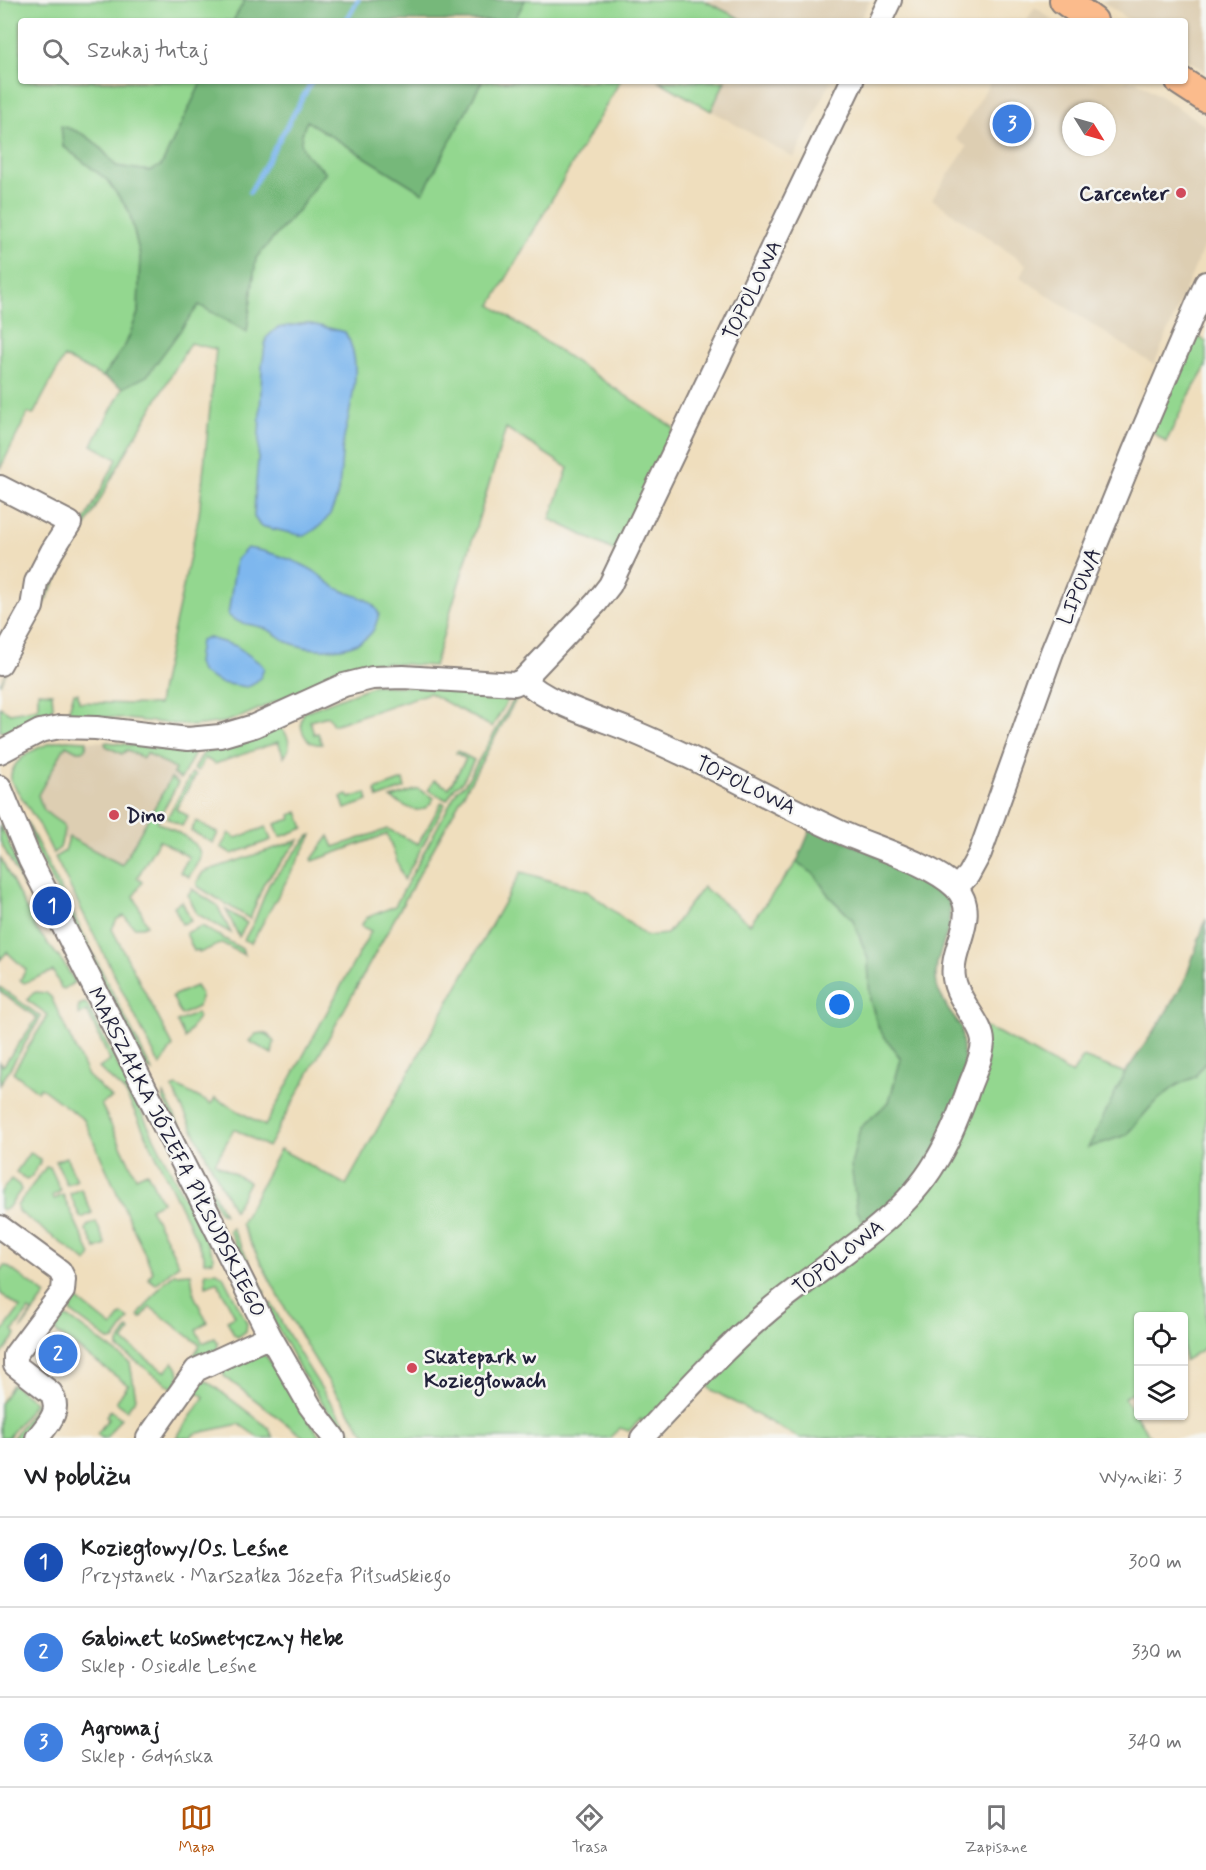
<!DOCTYPE html>
<html lang="pl">
<head>
<meta charset="utf-8">
<style>
	body { margin:0; font-family:Mynerve,sans-serif; background:#f6f6f6; color:#202124 }
	.controls { position:absolute; right:18px; bottom:18px; display:grid; overflow:hidden; border-radius:6px; box-shadow:0 2px 4px #0004 }
	.controls button { width:54px; height:54px; display:grid; place-items:center; padding:0; border:0; border-bottom:2px solid #e0e0e0; background:#fff; color:#202124; font:30px sans-serif }
	.compass { position:absolute; left:1062px; top:102px; width:54px; height:54px; border-radius:50%; background:#fff; box-shadow:0 2px 4px #0004; rotate:127deg }
	.you { position:absolute; left:840px; top:1005px; width:21px; height:21px; margin:-15px; border:4px solid #fff; border-radius:50%; background:#1a73e8; box-shadow:0 0 0 9px #1a73e833 }
	.badge { display:grid; place-items:center; width:39px; height:39px; border-radius:50%; background:#b45309; color:#fff; font-size:20px; font-weight:700 }
	.pin { position:absolute; translate:-50% -50%; border:3px solid #fff; box-shadow:0 2px 6px #0006 }
	.list { margin:0; padding:0; list-style:none }
	h2 { display:flex; justify-content:space-between; align-items:center; height:78px; margin:0; padding:0 24px; font-size:26px }
	h2 small { font-size:20px; font-weight:400; color:#757577 }
	.list li { display:grid; grid-template-columns:39px 1fr auto; gap:18px; align-items:center; box-sizing:border-box; height:90px; padding:0 24px; border-top:2px solid #e0e0e0 }
	.list b { display:block; font-size:22px; white-space:nowrap }
	.list p { margin:0; font-size:20px; white-space:nowrap; color:#757577 }
	.list em { font-size:20px; font-style:normal; color:#757577 }
	.icon { flex:none; width:33px; height:33px; fill:none; stroke:currentColor; stroke-width:2; stroke-linecap:round; stroke-linejoin:round }
	.map { position:relative; flex:none; width:1206px; height:1438px; overflow:hidden }
	.search { position:absolute; background:#fff; box-shadow:0 2px 4px #0004; left:18px; right:18px; top:18px; height:66px; display:flex; align-items:center; gap:15px; box-sizing:border-box; padding:0 21px; border-radius:6px; color:#757577; font-size:22px }
	.sheet { height:348px; background:#fff }
	nav { display:flex; justify-content:space-around; align-items:center; box-sizing:border-box; height:84px; border-top:2px solid #e0e0e0; background:#fff; font-size:16px; color:#757577 }
	nav a { display:grid; justify-items:center; gap:3px }
	nav .on { color:#b45309 }
	.map>svg:first-child { display:block }
	.built { fill:#ddceb2; fill-rule:evenodd }
	.green { fill:#93d78f; stroke:#5a7c65; stroke-width:1.5 }
	.forest { fill:#76b87a; stroke:#4c6d5a; stroke-width:1.5 }
	.water { fill:#7eb7ee; stroke:#506c94; stroke-width:1.5 }
	.lines { fill:none; stroke-linecap:round; stroke-linejoin:round }
	.stream { stroke:#7eb7ee; stroke-width:5 }
	.minor-casing { stroke:#88807c; stroke-width:26 }
	.major-casing { stroke:#88807c; stroke-width:32 }
	.minor { stroke:#fff; stroke-width:22 }
	.major { stroke:#fbbb8c; stroke-width:28 }
	.poi-dot { fill:#d1495b; stroke:#f6f6f2; stroke-width:2 }
	.labels { text-anchor:middle; stroke-width:5; stroke-linejoin:round; paint-order:stroke }
	.poi-label { font-size:21px; font-weight:bold; fill:#22223b; stroke:#f6f6f2; text-anchor:start }
	.street-label { font-size:21px; fill:#22223b; stroke:#f6f6f2 }
</style>
</head>
<body>
<div class="map">
<svg width="1206" height="1438" viewBox="0 0 1206 1438">
	<rect width="100%" height="100%" fill="#f6f6f2"/>
	<filter id="ink" filterUnits="userSpaceOnUse"><feTurbulence type="fractalNoise" baseFrequency=".0167" numOctaves="2"/><feDisplacementMap in="SourceGraphic" scale="12" xChannelSelector="R" yChannelSelector="G"/><feConvolveMatrix kernelMatrix="1 2 1 2 8 2 1 2 1" color-interpolation-filters="sRGB"/></filter>
	<filter id="wash" filterUnits="userSpaceOnUse"><feTurbulence type="fractalNoise" baseFrequency=".008" numOctaves="4" result="noise"/><feDisplacementMap in="SourceGraphic" scale="24" xChannelSelector="R" yChannelSelector="G"/><feGaussianBlur stdDeviation="1.35" result="paint"/><feColorMatrix in="noise" values="0 0 0 0 0 0 0 0 0 0 0 0 0 0 0 0 0 1.4 0 .05"/><feComposite in="paint" operator="in"/></filter>
	<g filter="url(#wash)">
		<rect width="100%" height="100%" fill="#efdebd"/>
		<path class="built" d="M541,0H870L860,21H570Z
			M1100,0H1206V72L1185,58V21H1130Z
			M1035,7L1054,21H1026Z
			M659,81H831L794,158Z
			M991,81H1137L1206,126V241L1154,365L1020,277L1026,264L932,199L967,147L956,139ZM1071,111H1107V147H1071Z
			M67,740L107,742L195,753L127,875L63,838L64,826L63,823L44,811L38,795Z"/>
		<path class="green" d="M0,0H245L233,21H21V81H202L161,166L149,171L116,166C99,145 89,133 62,127L63,146L107,180L129,211L140,255L138,313L126,344L103,377L64,357L33,415L28,413L0,469Z
			M525,0H703L745,21H514Z
			M482,81H620L491,305L674,428L617,552L550,519L568,468L506,428L434,666L385,663L342,672L243,716L225,722L193,726L68,713L74,693H78L79,702L158,705L161,687L199,515L216,349L190,343L121,461L0,684L117,459L92,445L123,388L147,375L199,304L247,332L256,258L300,208L319,180L326,173C305,152 293,151 307,121L423,193Z
			M659,81H725L711,111Z
			M1200,322L1199,337L1206,342V367L1187,399L1166,442L1151,431Z
			M375,685L513,692L492,727L429,693L333,725L328,716L310,721L314,734L318,733L322,744C304,746 297,726 304,712Z
			M38,692L52,693L53,707L48,715L31,720L9,733L0,731V707L10,713L38,708Z
			M518,696L268,1147L234,1129L215,1163L249,1182L234,1211L172,1088L177,1086L211,1104L215,1098L265,1126L371,931L361,926L366,918L395,906L458,789L465,784L514,699Z
			M280,728C290,735 292,748 284,757L278,742L215,764L205,758L198,771L194,769L204,752L237,746Z
			M67,740L87,741L86,747L83,751H77L66,745L38,795C40,800 42,809 46,812C64,829 68,817 60,848L53,853L40,826L11,781C8,757 48,741 67,740Z
			M107,742L195,753L181,779L173,774L175,769L147,753L143,758L127,750L122,754L106,746L105,743Z
			M457,751L474,760L462,782L455,787L447,800L428,790L434,780L449,788L466,759L456,753Z
			M192,773L196,775L176,809L188,816L182,826L167,818Z
			M171,778L178,783L157,822C168,828 202,841 200,856C199,863 192,871 189,877L180,872L189,857L159,840L137,878L142,882L134,896L147,925L142,927H134L124,916L117,919L112,929L173,1046L160,1066L55,857L65,851L69,837L122,865Z
			M403,780L405,788L378,798L375,790Z
			M418,789L434,798C422,820 407,807 391,798Z
			M366,793L368,801L345,809L341,797L348,795L350,798Z
			M442,802L445,804L404,880L387,834L313,861L312,859L329,836L334,847L388,829L418,844Z
			M298,812L304,828L280,837L275,824L291,819L290,815Z
			M196,821L218,833L213,843L191,831Z
			M27,822L32,832L152,1071L147,1068L36,849Z
			M0,825L7,838L25,889L0,841Z
			M266,827L271,840L232,854L221,847L229,833L236,838Z
			M312,835L256,935L251,943L244,940L254,922L269,884L309,836Z
			M299,840L264,883L250,919L197,886V882L203,872Z
			M0,857L37,930L65,965L75,982L64,989L61,988L53,971L24,983L20,980L26,970L7,952L0,960Z
			M797,862L815,875L829,896L853,920L868,959L870,1000L879,1029L901,1059L889,1102L860,1128L867,1229L645,1423L641,1419L629,1431L620,1428L609,1438H369C317,1373 279,1298 241,1224L280,1149L346,1185L521,872L589,892L646,936L667,934L703,887L750,924Z
			M192,889L217,905L231,933L197,914L188,895Z
			M182,901L191,921L182,924L174,906Z
			M226,910L247,923L239,937Z
			M202,926L242,949L244,955L222,943L199,953L198,950L194,951L186,933Z
			M196,986L201,994L198,1007L181,1015L172,996Z
			M0,987L41,1017L0,1085V1062L3,1066L20,1042H21V1041L37,1018L0,991Z
			M36,992L46,993L51,997L88,1076L112,1098L101,1104L136,1177L147,1172L162,1202L150,1208L179,1264L156,1284L148,1278L153,1272L84,1120L40,1087L37,1091L13,1072L48,1015L27,1000L32,994Z
			M84,1003L87,1004L214,1257L213,1261L204,1262V1255L125,1092L99,1068L110,1061L87,1011L79,1015L78,1011L79,1005Z
			M197,1013L198,1017L185,1039L177,1022Z
			M984,1027L999,1033L1072,1074L1083,1057L1125,1073L1089,1147L1126,1135L1154,1103L1177,1085L1195,1077L1206,1060V1347L1184,1361V1316H1138V1389L1124,1398L1151,1438H799L710,1389L708,1385L750,1334L910,1208Z
			M263,1033L268,1035L274,1042L272,1054L249,1041L256,1034Z
			M164,1094L224,1214L219,1212L163,1099Z
			M30,1152L40,1160V1163L31,1177L26,1179L16,1172Z
			M66,1157L77,1180L67,1185L56,1161Z
			M46,1167H50L61,1191L52,1196L54,1199L63,1195L91,1255L87,1262L18,1211L17,1206Z
			M11,1179L19,1185L21,1190L8,1208L3,1210L0,1208V1193Z
			M81,1189L92,1213L82,1218L80,1217L70,1194Z
			M96,1222L106,1245L96,1249L86,1230L87,1226Z
			M232,1228L265,1293L260,1296L229,1231Z
			M4,1266H7L46,1295L21,1329L32,1312L29,1310L13,1331L16,1335L0,1357V1335L20,1308L0,1293V1270Z
			M217,1272L223,1276L247,1323L246,1331L238,1337L234,1335L227,1320L235,1316L217,1282L206,1286L205,1273Z
			M191,1273L194,1295L207,1322L196,1330L203,1343L215,1338L218,1344L217,1350L197,1358L193,1357L200,1345L150,1307L141,1318L138,1316L164,1282L174,1274Z
			M73,1296L112,1327L122,1314L129,1319L114,1340L110,1341L72,1313L71,1310L73,1304L69,1300Z
			M271,1303C297,1351 323,1394 356,1438H347L302,1373L266,1306Z
			M64,1317L69,1318L130,1363L136,1398L127,1410L116,1402L128,1385L56,1332V1328Z
			M128,1329L130,1331L123,1341L165,1372L173,1362C182,1372 179,1378 174,1389L118,1348V1343Z
			M256,1353L266,1356L269,1360L321,1438H305L224,1376L223,1370L225,1366Z
			M18,1376L46,1397L48,1407L25,1438H13L39,1401L38,1398L15,1381Z
			M202,1380L208,1382L269,1428L273,1438H259L239,1424L194,1434L191,1438H176L204,1397L194,1389Z
			M12,1384L35,1402L8,1438H0V1404Z
			M110,1410L121,1418L106,1438H102L97,1434L109,1418L106,1416Z"/>
		<path class="forest" d="M245,0H525L514,21H233Z
			M202,81H482L423,193L307,121C293,150 306,153 326,173L319,180L300,208L256,258L247,332L199,305L147,376L123,388L103,377L126,344L138,313L140,255L129,211L107,180L63,146L61,126C89,133 98,144 116,166L149,171L161,166Z
			M812,826L928,879V885L940,892L946,898L950,906L949,927L937,962L936,976L937,988L949,1011L961,1027L965,1072L951,1121L921,1172L867,1229L857,1210L851,1165L860,1128L889,1102L901,1059L879,1029L870,1000L868,959L853,920L829,896L815,875L797,862Z
			M1206,919V1060L1195,1077L1177,1085L1154,1103L1126,1135L1088,1148L1125,1073L1161,1021L1185,980Z"/>
		<path class="water" d="M307,323L345,332C366,366 349,407 343,444C340,467 342,491 331,512C325,524 315,530 304,536L260,526L254,517L255,496L258,460L262,367L266,338L277,328Z
			M247,548C267,551 296,560 314,571C323,577 330,586 341,590C358,598 370,596 379,614C377,620 376,627 372,632C356,653 313,652 290,643C281,640 275,632 266,629C253,623 239,626 228,615L236,560Z
			M205,638H209L236,646L261,664L264,668L260,678L252,685L247,687L221,683L202,673L197,663L200,641Z"/>
		<g class="lines">
			<path class="stream" d="M346,21L358,0
				M250,192L312,81"/>
		</g>
	</g>
	<g filter="url(#ink)">
		<g class="lines">
			<g class="minor-casing">
				<path id="minor" d="M880,21L890,0
					M0,487L70,523L52,551L36,582L32,607L0,664
					M524,679C543,702 600,718 629,730C659,742 687,756 716,770C756,790 796,812 838,831C870,846 931,863 955,887C982,914 949,948 954,978C957,1001 983,1023 983,1042C982,1060 972,1077 967,1093C958,1118 949,1141 935,1163C899,1224 821,1266 767,1312C722,1350 682,1395 642,1438
					M0,752L40,731L60,727L96,728L188,739L220,736L254,726L344,685L372,678L403,677L515,684L524,679L596,603L610,585L852,81
					M0,787L30,860L270,1336L310,1406L334,1438
					M956,888L968,875L980,853L1052,652L1134,451L1206,283
					M0,1227L60,1271L64,1279L63,1291L15,1355V1365L51,1393C62,1411 48,1424 37,1438
					M148,1438L196,1370L270,1336"/>
			</g>
			<g class="major-casing">
				<path id="major" d="M1064,0L1093,21
					M1180,81L1206,98"/>
			</g>
			<use href="#minor" class="minor"/>
			<use href="#major" class="major"/>
		</g>
	</g>
	<g class="poi-dot">
		<circle cx="1181" cy="193" r="6"/>
		<circle cx="114" cy="815" r="6"/>
		<circle cx="412" cy="1368" r="6"/>
	</g>
	<g class="labels">
		<g class="poi-label">
			<text x="1169" y="200" text-anchor="end">Carcenter</text>
			<text x="126" y="822">Dino</text>
			<text x="424" y="1363">Skatepark w<tspan x="424" dy="24">Koziegłowach</tspan></text>
		</g>
		<g class="street-label">
			<text transform="translate(752 290) rotate(-64)" y="7">TOPOLOWA</text>
			<text transform="translate(1079 586) rotate(-67)" y="7">LIPOWA</text>
			<text transform="translate(746 785) rotate(26)" y="7">TOPOLOWA</text>
			<text transform="translate(177 1152) rotate(63)" y="7">MARSZAŁKA JÓZEFA PIŁSUDSKIEGO</text>
			<text transform="translate(838 1257) rotate(-38)" y="7">TOPOLOWA</text>
		</g>
	</g>
</svg>
<div class="controls">
<button><svg class="icon" aria-label="locate" viewBox="0 0 24 24"><circle cx="12" cy="12" r="6"/><path d="M12 2v4M12 18v4M2 12h4M18 12h4"/></svg></button>
<button><svg class="icon" aria-label="layers" viewBox="0 0 24 24"><path d="M12 4l9 5-9 5-9-5zM3 14l9 5 9-5"/></svg></button>
</div>
<svg class="compass" viewBox="-18 -18 36 36"><path d="M0-13l5 13h-10z" fill="#e53935"/><path d="M0 13l5-13h-10z" fill="#757577"/></svg>
<div class="you"></div>
<div class="pin badge" style="left:52px;top:906px;background:#1a4fb4">1</div>
<div class="pin badge" style="left:58px;top:1354px;background:#3f7fe0">2</div>
<div class="pin badge" style="left:1012px;top:124px;background:#3f7fe0">3</div>
<div class="search"><svg class="icon" aria-label="search" viewBox="0 0 24 24"><circle cx="10" cy="10" r="6"/><path d="M15 15l6 6"/></svg>Szukaj tutaj</div>
</div>
<section class="sheet">
<h2>W pobliżu<small>Wyniki: 3</small></h2>
<ul class="list">
<li><span class="badge" style="background:#1a4fb4">1</span><div><b>Koziegłowy/Os. Leśne</b><p>Przystanek · Marszałka Józefa Piłsudskiego</p></div><em>300 m</em></li>
<li><span class="badge" style="background:#3f7fe0">2</span><div><b>Gabinet kosmetyczny Hebe</b><p>Sklep · Osiedle Leśne</p></div><em>330 m</em></li>
<li><span class="badge" style="background:#3f7fe0">3</span><div><b>Agromaj</b><p>Sklep · Gdyńska</p></div><em>340 m</em></li>
</ul>
</section>
<nav>
<a class="on"><svg class="icon" aria-label="map" viewBox="0 0 24 24"><path d="M3 6l6-2 6 2 6-2v14l-6 2-6-2-6 2zM9 4v14M15 6v14"/></svg>Mapa</a>
<a><svg class="icon" aria-label="directions" viewBox="0 0 24 24"><path d="M12 3l9 9-9 9-9-9zM9 14v-3h6M13 9l2 2-2 2"/></svg>Trasa</a>
<a><svg class="icon" aria-label="saved" viewBox="0 0 24 24"><path d="M7 4h10v16l-5-4-5 4z"/></svg>Zapisane</a>
</nav>
</body>
</html>
